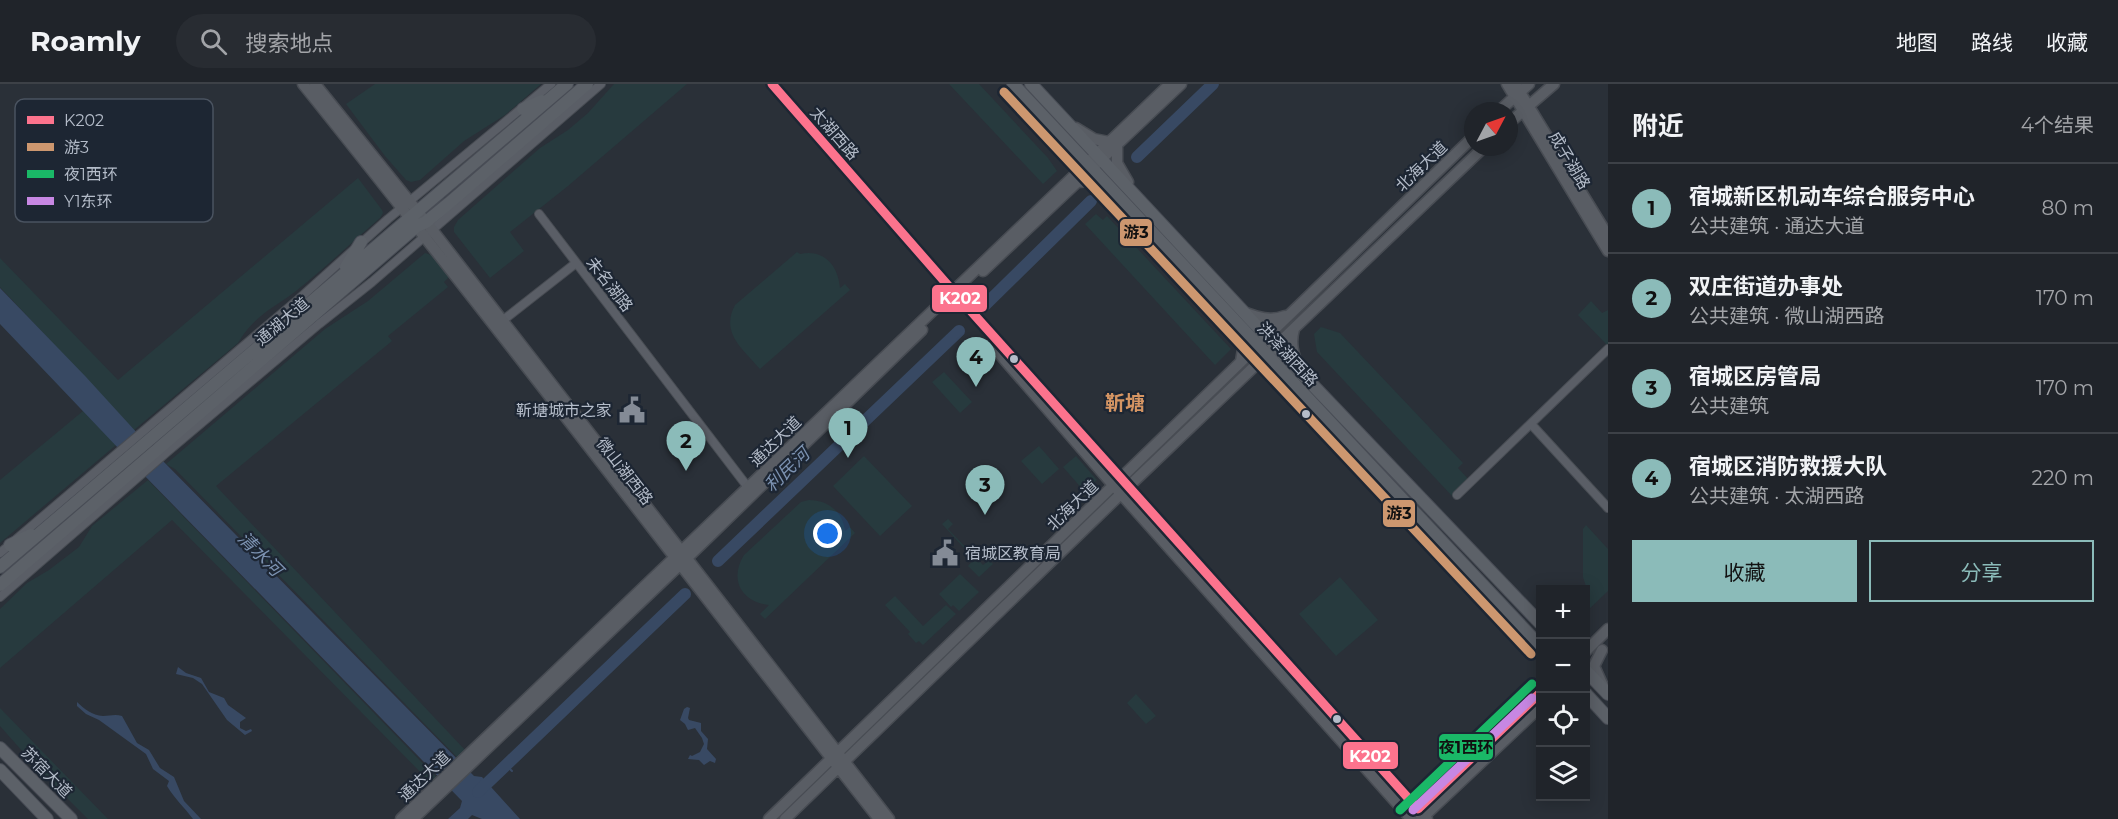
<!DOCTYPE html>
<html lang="zh">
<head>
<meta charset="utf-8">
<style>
	body { margin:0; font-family:Montserrat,"Noto Sans SC",sans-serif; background:#282c32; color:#f1f3f6 }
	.controls { position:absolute; right:18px; bottom:18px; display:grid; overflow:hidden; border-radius:0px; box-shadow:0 3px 15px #0003 }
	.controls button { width:54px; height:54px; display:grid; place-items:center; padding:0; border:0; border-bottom:2px solid #3d4147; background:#20242a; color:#f1f3f6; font:30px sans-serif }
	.compass { position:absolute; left:1464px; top:18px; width:54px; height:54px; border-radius:50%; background:#20242a; box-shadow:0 3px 15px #0003; rotate:49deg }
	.you { position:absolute; left:828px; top:450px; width:21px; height:21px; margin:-15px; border:4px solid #fff; border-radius:50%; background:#1a73e8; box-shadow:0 0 0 9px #1a73e833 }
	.badge { display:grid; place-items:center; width:39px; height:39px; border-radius:50%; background:#8bbbb9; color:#111; font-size:20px; font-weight:700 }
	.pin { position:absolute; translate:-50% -50px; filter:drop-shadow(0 2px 3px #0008) }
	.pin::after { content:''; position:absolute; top:32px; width:21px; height:18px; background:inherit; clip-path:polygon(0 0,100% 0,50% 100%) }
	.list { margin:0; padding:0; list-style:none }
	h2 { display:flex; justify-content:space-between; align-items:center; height:78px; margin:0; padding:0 24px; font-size:26px }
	h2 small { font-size:20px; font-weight:400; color:#a2a4a8 }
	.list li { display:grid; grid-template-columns:39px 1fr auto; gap:18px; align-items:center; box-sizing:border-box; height:90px; padding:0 24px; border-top:2px solid #3d4147 }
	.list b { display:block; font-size:22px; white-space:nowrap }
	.list p { margin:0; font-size:20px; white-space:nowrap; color:#a2a4a8 }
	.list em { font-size:20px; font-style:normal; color:#a2a4a8 }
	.actions { display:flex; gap:12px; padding:18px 24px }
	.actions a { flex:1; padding:14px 0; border:2px solid #8bbbb9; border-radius:0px; text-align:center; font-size:21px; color:#8bbbb9 }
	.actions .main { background:#8bbbb9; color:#111 }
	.icon { flex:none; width:33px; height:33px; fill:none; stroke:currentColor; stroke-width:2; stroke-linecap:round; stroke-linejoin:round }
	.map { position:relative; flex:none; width:1608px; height:735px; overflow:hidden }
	header { display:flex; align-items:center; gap:36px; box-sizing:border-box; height:84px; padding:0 30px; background:#20242a; border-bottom:2px solid #3d4147 }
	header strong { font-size:28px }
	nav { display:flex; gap:33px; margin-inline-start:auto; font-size:21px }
	.search { width:420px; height:54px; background:#282c32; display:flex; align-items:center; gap:15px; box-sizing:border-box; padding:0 21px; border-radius:33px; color:#a2a4a8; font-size:22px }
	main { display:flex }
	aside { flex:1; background:#20242a }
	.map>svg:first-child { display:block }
	.green { fill:#273a3e }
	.water { fill:#384963 }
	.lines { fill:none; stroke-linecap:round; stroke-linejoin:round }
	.stream { stroke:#384963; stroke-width:2 }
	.river { stroke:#384963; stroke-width:12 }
	.street-casing { stroke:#484c53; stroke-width:10 }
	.secondary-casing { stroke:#484c53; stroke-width:13 }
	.primary-casing { stroke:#484c55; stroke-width:14 }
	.street { stroke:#5a5e66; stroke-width:8 }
	.secondary { stroke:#595d64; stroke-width:10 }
	.primary { stroke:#5c6168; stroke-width:12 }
	.bus-1-casing { stroke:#1d2633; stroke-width:14 }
	.bus-2-casing { stroke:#1d2633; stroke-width:14 }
	.bus-3-casing { stroke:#1d2633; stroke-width:14 }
	.bus-4-casing { stroke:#1d2633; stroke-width:14 }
	.bus-1 { stroke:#fc738d; stroke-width:9 }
	.bus-2 { stroke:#cd976f; stroke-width:9 }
	.bus-3 { stroke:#1ab867; stroke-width:9 }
	.bus-4 { stroke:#c787e3; stroke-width:9 }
	.bus-dot { fill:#b4bcc9; stroke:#1d2633; stroke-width:2 }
	.labels { text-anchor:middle; stroke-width:4.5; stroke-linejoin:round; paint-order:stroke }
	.street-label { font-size:16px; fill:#b4bcc9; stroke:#1d2633 }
	.poi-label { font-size:16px; fill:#b4bcc9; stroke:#1d2633; text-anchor:end }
	.water-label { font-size:18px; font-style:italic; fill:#7c92b1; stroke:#1d2633 }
	.quarter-label { font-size:20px; font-weight:bold; fill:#d59563; stroke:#1d2633 }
	.key { fill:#1d2633; stroke:#4a5360; stroke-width:1.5 }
	.key-label { font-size:16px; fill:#b4bcc9 }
	.line-badge { stroke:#1d2633; stroke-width:2 }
	.badge-label { font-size:16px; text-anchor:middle; font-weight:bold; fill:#fff }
	.pale-badge-label { font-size:16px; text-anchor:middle; font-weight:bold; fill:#111 }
</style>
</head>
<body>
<header>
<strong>Roamly</strong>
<div class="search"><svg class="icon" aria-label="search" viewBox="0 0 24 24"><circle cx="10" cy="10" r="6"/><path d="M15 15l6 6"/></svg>搜索地点</div>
<nav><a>地图</a><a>路线</a><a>收藏</a></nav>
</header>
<main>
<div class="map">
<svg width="1608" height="735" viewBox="0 0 1608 735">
	<rect width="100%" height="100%" fill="#2a3038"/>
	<path class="green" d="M375,0H541L505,31L464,57L420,96L411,98L406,96L385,72L346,20Z
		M614,0H687L568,102L510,148L524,167L490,194L454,148V143L458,136L540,64L568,46L588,29Z
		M949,0H979L1048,74L1057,87L1043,100Z
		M358,94L382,126L383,129L380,134C352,158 325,184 296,207C272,225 255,231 238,259L134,346L0,203V174L118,296Z
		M1096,130L1103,136L1107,132L1231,265L1215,281L1085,140Z
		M797,168L800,170C824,165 838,181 840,204L845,200L850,206L760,285C743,265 720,249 735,221Z
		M425,169L437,173L451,191L444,198L448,203L388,252L392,257L216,402L466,667L458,674L175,385L166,380L325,245L368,217Z
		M1591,217L1602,229L1608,226V262L1578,231Z
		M1321,243L1340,249L1463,379L1458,384L1470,397L1453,413L1317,268L1314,250Z
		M944,288L972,318L960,329L932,298Z
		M83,327L116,361L0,459V396Z
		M1039,362L1059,385L1042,400L1021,377Z
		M864,372L912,422L880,452L833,402Z
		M1076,372L1097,396L1084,407L1063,383Z
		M148,396L438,695L432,700L172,436L0,584V525L27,499L49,486L79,463L92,442Z
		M809,416C828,416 843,428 845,447L850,443L855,449L765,535L760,530L769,521C741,518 729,495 744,471L801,418Z
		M948,435L953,440L948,445L983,481L989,476L993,480L979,493L968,482L974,475L942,440Z
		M1586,441L1608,465V507L1587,527L1586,502L1583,493V445Z
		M960,490L979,508L959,527L953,521L951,523L939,510Z
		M1340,493L1378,536L1336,572L1299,530Z
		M895,512L923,542L946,521L956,530L923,561L919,557L916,559L908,550L910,548L885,521Z
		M1136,610L1156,632L1146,640L1127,619Z
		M0,624L108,735H88L38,685L0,642Z"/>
	<path class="water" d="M0,204L86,293L160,374L474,692L482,693L520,735H482L472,731L468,735H448L460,724L462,717L139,386L0,240Z
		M178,583L186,589L201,594L209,608L224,614L228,621L246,634L240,638V644L246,647L251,645L252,647L245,651L227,636L202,600L193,594L176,590Z
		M77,618C84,625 92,631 103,632C110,632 115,630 122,632L137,659L149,666L160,684L174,693L184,717L201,735H193C184,723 175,715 167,702L169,697L153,685L146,670L99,636L86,630L77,622Z
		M687,623L690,624L688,634L689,636L701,639V647L708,655L707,665L716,675L715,679L710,677L704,681L699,676L688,675L690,671L692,672L700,668L704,660L702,654L695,644L688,646L685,640L680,636L684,625Z"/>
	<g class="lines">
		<path class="stream" d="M506,681L512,687"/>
		<path class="river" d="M1137,73L1213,0
			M982,224L1091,117
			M718,477L959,247
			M478,708L685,510"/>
		<g class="street-casing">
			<path id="street" d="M539,130L750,406
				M502,237L576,179
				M1531,340L1608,424
				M1457,411L1608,265
				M0,469L300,214L388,135L551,0
				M0,513L167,368L319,240L372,198L601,0"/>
		</g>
		<g class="secondary-casing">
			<path id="secondary" d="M303,0C498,242 686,490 879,735
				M315,0L426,138L889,735
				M772,0L952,206L1427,735
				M1507,0L1608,167
				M1515,0L1608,152
				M1499,27L1529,0
				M1509,39L1554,0
				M1076,44L1094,55L1109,58
				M1117,61V79L1128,98
				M1078,98L1091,97L1109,104
				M983,187L1181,0
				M1243,228C1257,233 1270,238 1285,232
				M1239,243L1244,260L1241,277
				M1294,245C1290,259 1293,270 1299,284
				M997,267L1114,402L1411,735
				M1602,566L1594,582L1603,602
				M1586,567L1608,545
				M1414,729L1540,609
				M401,735L1170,0
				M413,735L686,475L922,246
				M769,735L1473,53
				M785,735L1128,403L1484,63
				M1421,735L1540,623"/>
		</g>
		<g class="primary-casing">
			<path id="primary" d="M1013,0L1540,562
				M1031,0L1266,252L1540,539
				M523,25L542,17
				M346,183L361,158
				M10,461L31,451
				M0,483L567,0
				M0,501L417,142L426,138L448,120L587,0
				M1586,587L1608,610
				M1586,610L1608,634
				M0,664L71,735
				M0,686L47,735"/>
		</g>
		<use href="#street" class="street"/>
		<use href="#secondary" class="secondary"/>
		<use href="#primary" class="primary"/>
		<g class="bus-1-casing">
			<path id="bus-1" d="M772,0L952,206L1418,725L1540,609"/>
		</g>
		<g class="bus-2-casing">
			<path id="bus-2" d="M1004,8L1531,570"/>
		</g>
		<g class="bus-3-casing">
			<path id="bus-3" d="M1400,726L1532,600"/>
		</g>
		<g class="bus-4-casing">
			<path id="bus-4" d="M1413,726L1532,614"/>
		</g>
		<use href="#bus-1" class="bus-1"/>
		<use href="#bus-2" class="bus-2"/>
		<use href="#bus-3" class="bus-3"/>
		<use href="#bus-4" class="bus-4"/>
	</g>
	<defs>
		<g id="civic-bare" transform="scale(2.07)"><path d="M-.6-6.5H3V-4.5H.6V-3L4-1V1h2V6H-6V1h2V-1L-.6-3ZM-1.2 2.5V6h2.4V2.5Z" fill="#848b96" stroke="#1d2633" stroke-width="2.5" paint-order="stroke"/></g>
	</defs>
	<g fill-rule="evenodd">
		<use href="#civic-bare" x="632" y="326"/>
		<use href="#civic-bare" x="945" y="469"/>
	</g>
	<g class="bus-dot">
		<circle cx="1014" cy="275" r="5"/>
		<circle cx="1306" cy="330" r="5"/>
		<circle cx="1337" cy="635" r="5"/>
	</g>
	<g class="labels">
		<g class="street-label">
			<text transform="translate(835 49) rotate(49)" y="6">太湖西路</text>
			<text transform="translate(1570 76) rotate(59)" y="6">成子湖路</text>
			<text transform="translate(1421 82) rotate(-44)" y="6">北海大道</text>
			<text transform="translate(610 200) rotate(52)" y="6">未名湖路</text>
			<text transform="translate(282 237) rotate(-40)" y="6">通湖大道</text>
			<text transform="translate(1288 270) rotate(47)" y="6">洪泽湖西路</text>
			<text transform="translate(775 357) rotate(-44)" y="6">通达大道</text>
			<text transform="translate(625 387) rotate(52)" y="6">微山湖西路</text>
			<text transform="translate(1072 421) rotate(-44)" y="6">北海大道</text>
			<text transform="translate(47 688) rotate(45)" y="6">苏宿大道</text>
			<text transform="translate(424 692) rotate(-44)" y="6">通达大道</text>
		</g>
		<g class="poi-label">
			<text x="612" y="332">靳塘城市之家</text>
			<text x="965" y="475" text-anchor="start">宿城区教育局</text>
		</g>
		<g class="water-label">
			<text transform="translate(787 386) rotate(-44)" y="6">利民河</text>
			<text transform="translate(260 470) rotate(45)" y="6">清水河</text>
		</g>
		<g class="quarter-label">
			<text x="1125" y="326">靳塘</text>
		</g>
	</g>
	<rect x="15" y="15" width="198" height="123" rx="9" class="key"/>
	<rect x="27" y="32" width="27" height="8" fill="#fc738d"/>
	<rect x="27" y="59" width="27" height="8" fill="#cd976f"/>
	<rect x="27" y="86" width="27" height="8" fill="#1ab867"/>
	<rect x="27" y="113" width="27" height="8" fill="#c787e3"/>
	<g class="key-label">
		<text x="64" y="42">K202</text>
		<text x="64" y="69">游3</text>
		<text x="64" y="96">夜1西环</text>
		<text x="64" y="123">Y1东环</text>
	</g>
	<g class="line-badge">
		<rect x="1119" y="134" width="34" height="29" rx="6" fill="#cd976f"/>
		<rect x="931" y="200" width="57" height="29" rx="6" fill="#fc738d"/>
		<rect x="1382" y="415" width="34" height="29" rx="6" fill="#cd976f"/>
		<rect x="1438" y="649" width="56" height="28" rx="6" fill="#1ab867"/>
		<rect x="1342" y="657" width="57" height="29" rx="6" fill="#fc738d"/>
	</g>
	<g class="badge-label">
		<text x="960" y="220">K202</text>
		<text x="1370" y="678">K202</text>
	</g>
	<g class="pale-badge-label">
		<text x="1136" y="154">游3</text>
		<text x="1399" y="435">游3</text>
		<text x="1466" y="669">夜1西环</text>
	</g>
</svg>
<div class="controls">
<button>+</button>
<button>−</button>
<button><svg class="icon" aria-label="locate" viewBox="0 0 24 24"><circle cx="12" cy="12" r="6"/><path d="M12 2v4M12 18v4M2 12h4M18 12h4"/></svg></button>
<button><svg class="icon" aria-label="layers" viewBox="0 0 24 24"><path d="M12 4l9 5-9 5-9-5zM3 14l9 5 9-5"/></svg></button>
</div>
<svg class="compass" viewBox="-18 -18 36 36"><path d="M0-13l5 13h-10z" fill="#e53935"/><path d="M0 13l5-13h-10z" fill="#a2a4a8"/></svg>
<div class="you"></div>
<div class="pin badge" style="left:848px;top:374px">1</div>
<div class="pin badge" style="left:686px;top:387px">2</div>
<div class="pin badge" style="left:985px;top:431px">3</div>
<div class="pin badge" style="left:976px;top:303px">4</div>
</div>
<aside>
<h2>附近<small>4个结果</small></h2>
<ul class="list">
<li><span class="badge">1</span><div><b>宿城新区机动车综合服务中心</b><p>公共建筑 · 通达大道</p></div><em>80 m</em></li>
<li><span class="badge">2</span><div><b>双庄街道办事处</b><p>公共建筑 · 微山湖西路</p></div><em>170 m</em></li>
<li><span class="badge">3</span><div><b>宿城区房管局</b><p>公共建筑</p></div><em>170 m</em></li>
<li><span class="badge">4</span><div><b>宿城区消防救援大队</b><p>公共建筑 · 太湖西路</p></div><em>220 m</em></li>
</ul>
<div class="actions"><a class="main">收藏</a><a>分享</a></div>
</aside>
</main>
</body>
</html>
